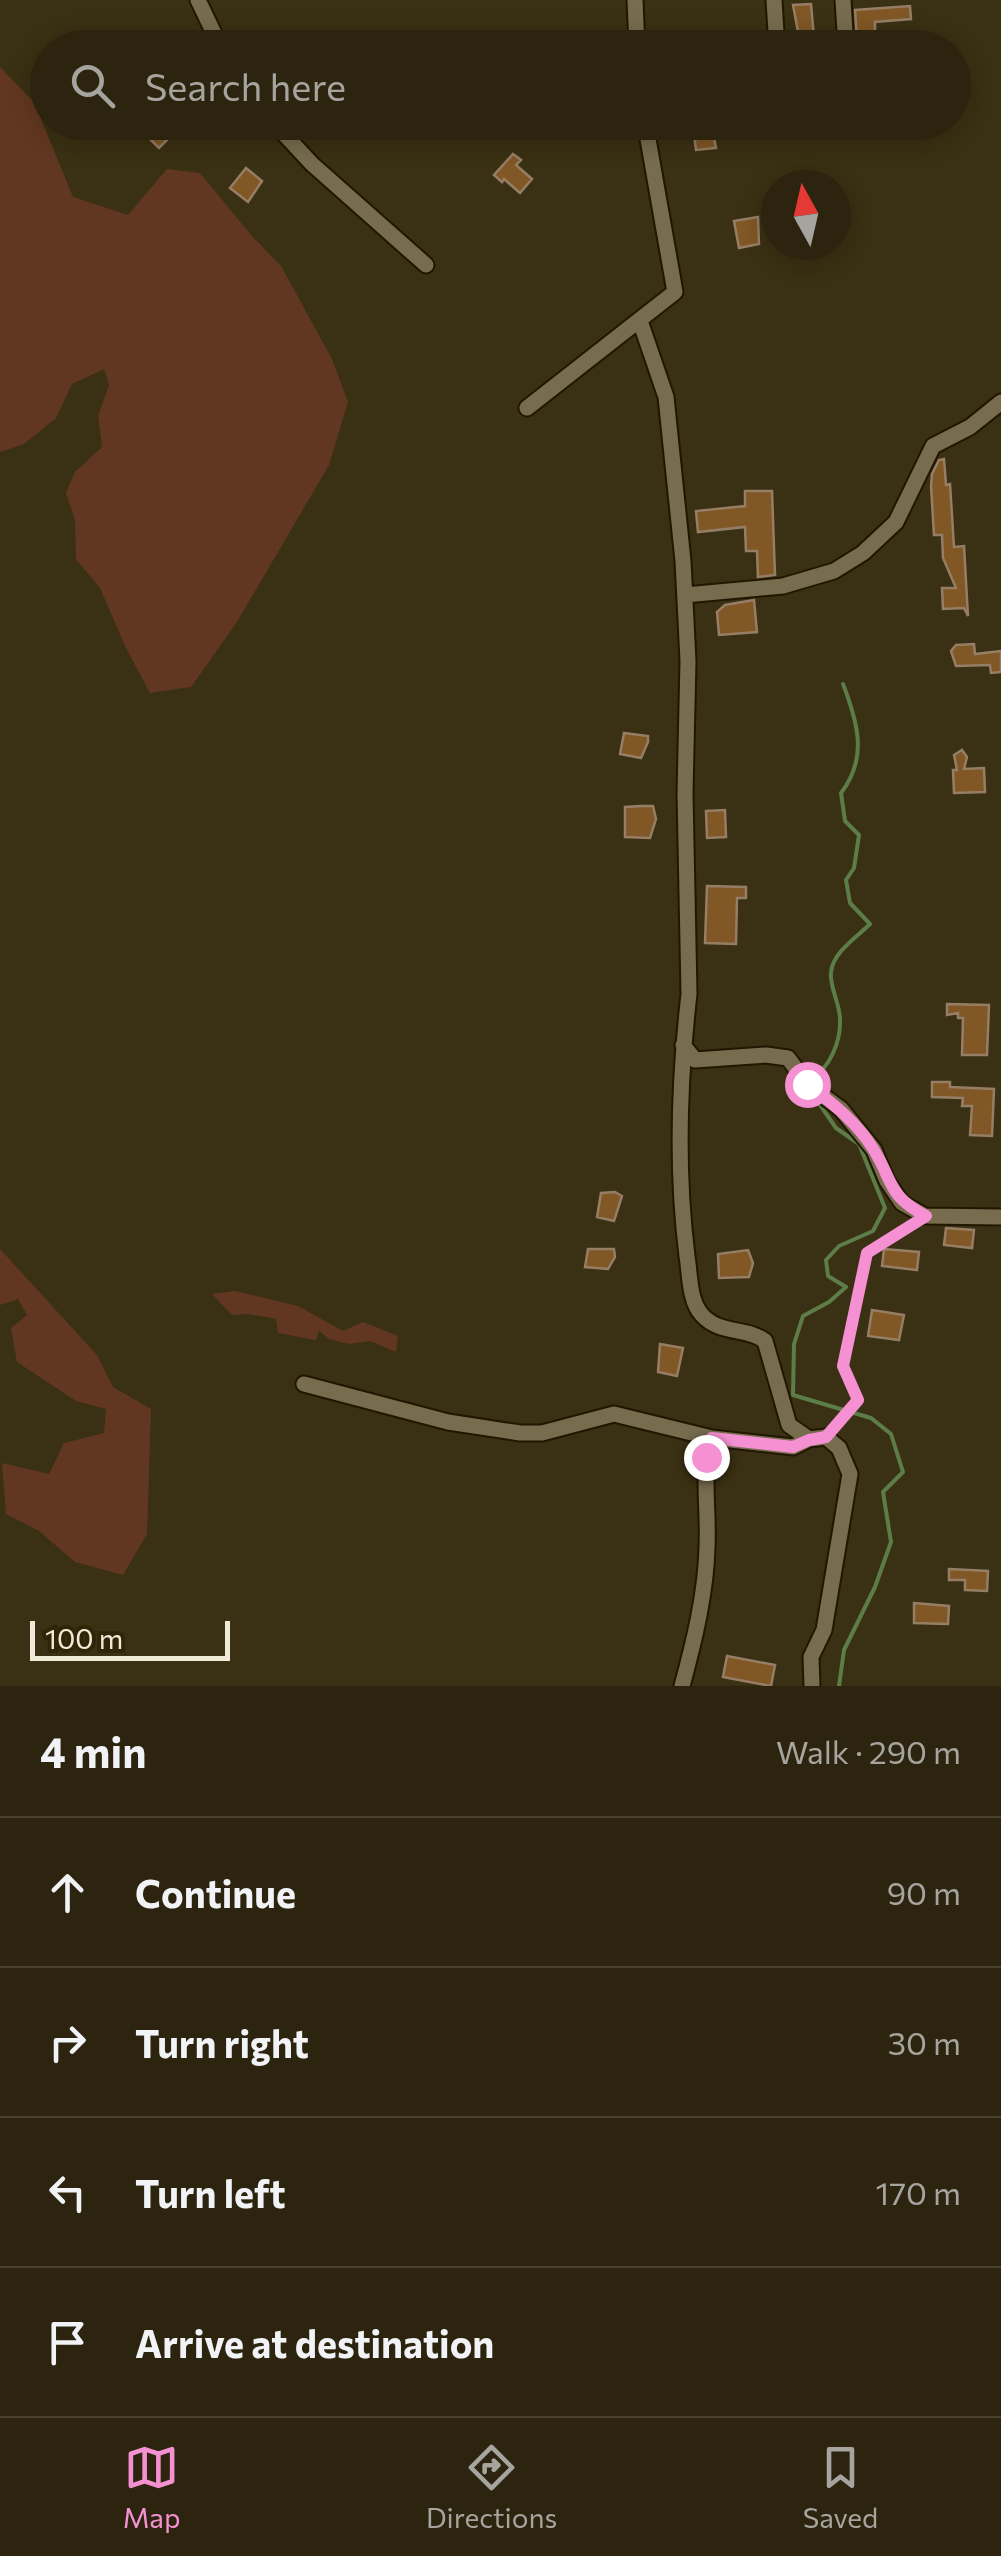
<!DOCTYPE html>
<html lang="en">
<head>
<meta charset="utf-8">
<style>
	body { margin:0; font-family:Commissioner,sans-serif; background:#38301c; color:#f1f3f6 }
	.compass { position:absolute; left:761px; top:170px; width:90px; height:90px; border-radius:50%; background:#2c240e; box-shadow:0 5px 25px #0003; rotate:352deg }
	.scale { position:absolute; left:30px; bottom:25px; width:200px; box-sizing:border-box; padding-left:10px; border:5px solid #f0ead9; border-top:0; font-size:28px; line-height:35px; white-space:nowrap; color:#f0ead9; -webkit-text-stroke:8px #2f2608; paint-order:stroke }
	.stop { position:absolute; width:30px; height:30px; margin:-22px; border:8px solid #f591d2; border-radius:50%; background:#fff }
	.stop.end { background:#f591d2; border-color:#fff; box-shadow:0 2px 10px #0008 }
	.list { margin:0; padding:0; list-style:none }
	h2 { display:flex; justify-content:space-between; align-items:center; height:130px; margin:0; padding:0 40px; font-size:42px }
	h2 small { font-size:32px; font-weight:400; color:#a6a49e }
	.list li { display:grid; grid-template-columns:65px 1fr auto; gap:30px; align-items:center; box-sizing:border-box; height:150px; padding:0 40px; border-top:2px solid #48412e }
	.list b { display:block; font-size:38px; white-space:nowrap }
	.list em { font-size:32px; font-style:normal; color:#a6a49e }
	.icon { flex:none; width:55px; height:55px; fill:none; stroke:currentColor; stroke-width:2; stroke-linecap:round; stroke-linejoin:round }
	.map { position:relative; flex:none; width:1001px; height:1686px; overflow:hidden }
	.search { position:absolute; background:#2c240e; box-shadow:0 5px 25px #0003; left:30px; right:30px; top:30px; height:110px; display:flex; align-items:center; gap:25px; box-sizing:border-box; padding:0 35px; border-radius:55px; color:#a6a49e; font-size:38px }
	.sheet { height:730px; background:#2c240e }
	nav { display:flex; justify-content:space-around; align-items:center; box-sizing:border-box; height:140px; border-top:2px solid #48412e; background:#2c240e; font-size:28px; color:#a6a49e }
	nav a { display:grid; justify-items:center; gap:5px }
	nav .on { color:#f591d2 }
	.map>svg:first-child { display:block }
	.green { fill:#623721 }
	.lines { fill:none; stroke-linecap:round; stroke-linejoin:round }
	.stream { stroke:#5d7d48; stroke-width:4 }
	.building { fill:#805725; stroke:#957e65; stroke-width:2.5 }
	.minor-casing { stroke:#211700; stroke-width:19 }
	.path { stroke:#857d65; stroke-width:2.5; stroke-dasharray:5 8; stroke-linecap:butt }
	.minor { stroke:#776c4e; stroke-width:15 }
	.route { stroke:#f591d2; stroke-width:12 }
</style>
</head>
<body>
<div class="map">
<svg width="1001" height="1686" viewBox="0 0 1001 1686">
	<rect width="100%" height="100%" fill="#3a3013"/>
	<path class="green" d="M0,67L34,102L73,197L128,215L167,169L200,173L252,236L281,266L332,359L348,402L329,465L237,622L191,687L150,693L126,648L100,588L76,559L75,520L66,493L75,472L102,447L98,416L109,385L104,369L72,384L56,418L24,444L0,452Z
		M0,1249L97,1355L113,1387L151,1409L147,1534L123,1575L75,1562L39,1531L6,1514L2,1463L49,1474L64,1443L104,1433L106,1409L76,1401L17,1362L11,1328L27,1315L18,1299L0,1305Z
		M235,1291L298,1306L343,1331L363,1322L398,1336L396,1352L370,1341L349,1344L329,1339L319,1331L316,1340L278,1333L276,1319L248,1314L232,1315L212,1294Z"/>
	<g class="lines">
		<path class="stream" d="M810,1079C830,1069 841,1041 840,1019C840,1004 829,986 831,972C833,952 857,937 870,924L850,903L846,880L854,868L859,835L845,821L841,793C868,758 858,723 843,684
			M802,1083L797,1085L799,1090L808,1094
			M816,1099L836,1128L859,1144L885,1208L873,1231L839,1246L826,1260L828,1276L846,1287L829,1302L803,1316L794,1344L793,1395L871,1418L891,1434L903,1472L883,1492L891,1542L875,1587L844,1650L839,1686"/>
	</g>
	<path class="building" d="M811,4L815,48H801L793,5Z
		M910,6L911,19L875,22V42H857L855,10Z
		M126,122H154L169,138L159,148L144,133L140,137Z
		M699,122H771V136L714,138L716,148L696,150L693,127Z
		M513,154L521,160L516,165L532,179L520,193L504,179L502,182L494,175Z
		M246,168L262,181L248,202L230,188Z
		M758,217L759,244L739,248L734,221Z
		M944,459L946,485L950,484L954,547L964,546L968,616L964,608L943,609L942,588H956L943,558L942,535H934L931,486L932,474L939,460Z
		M745,491H772L775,575L758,577L757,551H746L745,527L698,532L696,511L745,506Z
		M754,600L757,632L719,635L717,612L725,605Z
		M974,644L975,654L1001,651V672L991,673L990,665L956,666L951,651L956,645Z
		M624,733L648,736V742L641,758L620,754Z
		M962,750L967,757L964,769L984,768L985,792L954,793L953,770H957L954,755Z
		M641,806H653L656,819L650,838L625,837V807Z
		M725,810L726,837L707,838L706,811Z
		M707,886L746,887V898H737L736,944L705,943Z
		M947,1004L989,1005L987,1055H962L963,1018H958V1013L947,1015Z
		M932,1082H950V1087L994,1089L992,1136L970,1135L972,1106H962L963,1098L932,1097Z
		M615,1192L622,1196L614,1221L597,1217L601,1193Z
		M946,1228L974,1230L972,1248L944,1245Z
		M588,1249H614L615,1257L608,1269L585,1267Z
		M884,1249L919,1252L917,1270L882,1266Z
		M748,1250L753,1263L749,1277L719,1278L718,1254Z
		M872,1310L904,1315L899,1340L868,1336Z
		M660,1344L683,1348L677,1376L658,1372Z
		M949,1569L988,1571L987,1591L965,1590V1580H949Z
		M914,1603L949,1606L948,1624L914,1623Z
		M727,1656L775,1665L771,1686L723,1677Z"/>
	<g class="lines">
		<g class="minor-casing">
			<path id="minor" d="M198,0L221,48
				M635,0L637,48
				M774,0L777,48
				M843,0L846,48
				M194,48L213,34
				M273,122L312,164L426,265
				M78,130L89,122
				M640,321L666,397L683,561L688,661L685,793L689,994C679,1081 676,1169 687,1256C690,1274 689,1301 702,1315C720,1335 747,1327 765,1341L789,1425L809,1439
				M527,408L675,292L645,122
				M685,595L783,586L834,571L863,553L896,522L933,446L970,427L1001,402
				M683,1045L695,1060L766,1055L788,1058L807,1084L841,1109L874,1150L887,1181L902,1203L925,1216L1001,1217
				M304,1384L448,1422L520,1433H542L614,1414L712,1438C701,1473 709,1510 707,1547C706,1593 694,1642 682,1686
				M712,1438L793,1447L809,1439L826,1437L839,1448L850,1474L824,1630L811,1657L812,1686"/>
		</g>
		<path class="path" d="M837,1424L858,1400L843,1366L867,1253L912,1226"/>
		<use href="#minor" class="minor"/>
	</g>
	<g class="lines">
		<path class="route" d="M706,1457L712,1438L793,1447L809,1440L826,1437L858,1400L843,1366L867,1253L926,1216C887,1195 894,1183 874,1150C857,1122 832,1103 807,1084"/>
	</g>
</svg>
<svg class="compass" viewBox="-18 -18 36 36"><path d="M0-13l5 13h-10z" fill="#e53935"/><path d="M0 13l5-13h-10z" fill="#a6a49e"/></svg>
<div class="scale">100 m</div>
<div class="stop" style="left:807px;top:1084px"></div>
<div class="stop end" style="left:706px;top:1457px"></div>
<div class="search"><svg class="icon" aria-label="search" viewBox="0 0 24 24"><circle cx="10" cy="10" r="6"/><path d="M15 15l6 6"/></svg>Search here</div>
</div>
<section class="sheet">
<h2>4 min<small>Walk · 290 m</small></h2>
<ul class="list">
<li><svg class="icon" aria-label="ahead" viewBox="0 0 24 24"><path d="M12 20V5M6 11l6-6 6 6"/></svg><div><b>Continue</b></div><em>90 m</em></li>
<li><svg class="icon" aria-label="right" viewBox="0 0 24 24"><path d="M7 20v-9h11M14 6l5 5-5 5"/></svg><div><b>Turn right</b></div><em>30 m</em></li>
<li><svg class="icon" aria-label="left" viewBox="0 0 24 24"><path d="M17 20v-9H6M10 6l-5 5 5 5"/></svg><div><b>Turn left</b></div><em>170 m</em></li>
<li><svg class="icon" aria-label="arrive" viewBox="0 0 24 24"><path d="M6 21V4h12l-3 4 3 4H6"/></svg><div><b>Arrive at destination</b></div></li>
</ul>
</section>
<nav>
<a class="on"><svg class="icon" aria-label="map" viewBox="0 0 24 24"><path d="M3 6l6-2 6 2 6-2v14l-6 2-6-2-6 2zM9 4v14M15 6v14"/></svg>Map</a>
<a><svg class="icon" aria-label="directions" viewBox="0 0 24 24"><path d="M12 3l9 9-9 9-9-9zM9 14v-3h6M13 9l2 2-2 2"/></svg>Directions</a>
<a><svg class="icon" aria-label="saved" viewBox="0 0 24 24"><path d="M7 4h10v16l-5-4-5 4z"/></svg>Saved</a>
</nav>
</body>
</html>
